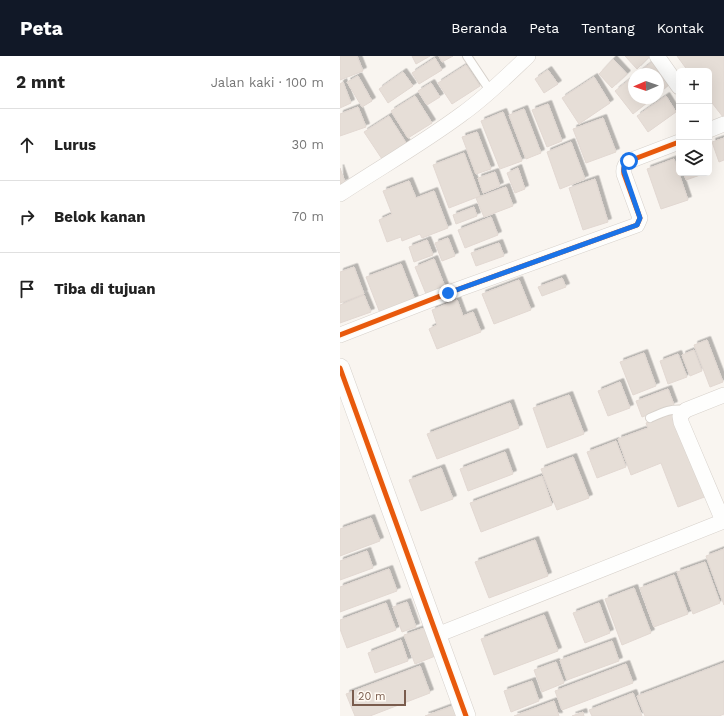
<!DOCTYPE html>
<html lang="id">
<head>
<meta charset="utf-8">
<style>
	body { margin:0; font-family:"Work Sans",sans-serif; background:#f2f2f2; color:#222 }
	.controls { position:absolute; right:12px; top:12px; display:grid; overflow:hidden; border-radius:6px; box-shadow:0 4px 16px #0002 }
	.controls button { width:36px; height:36px; display:grid; place-items:center; padding:0; border:0; border-bottom:1px solid #e0e0e0; background:#fff; color:#222; font:20px sans-serif }
	.compass { position:absolute; left:288px; top:12px; width:36px; height:36px; border-radius:50%; background:#fff; box-shadow:0 4px 16px #0002; rotate:268deg }
	.scale { position:absolute; left:12px; bottom:10px; width:54px; box-sizing:border-box; padding-left:4px; border:2px solid #7a5c4d; border-top:0; font-size:11px; line-height:14px; white-space:nowrap; color:#7a5c4d; -webkit-text-stroke:3px #fffaf3; paint-order:stroke }
	.stop { position:absolute; width:12px; height:12px; margin:-9px; border:3px solid #1a73e8; border-radius:50%; background:#fff }
	.stop.end { background:#1a73e8; border-color:#fff; box-shadow:0 1px 4px #0008 }
	.list { margin:0; padding:0; list-style:none }
	h2 { display:flex; justify-content:space-between; align-items:center; height:52px; margin:0; padding:0 16px; font-size:17px }
	h2 small { font-size:13px; font-weight:400; color:#767676 }
	.list li { display:grid; grid-template-columns:26px 1fr auto; gap:12px; align-items:center; box-sizing:border-box; height:72px; padding:0 16px; border-top:1px solid #e0e0e0 }
	.list b { display:block; font-size:15px; white-space:nowrap }
	.list em { font-size:13px; font-style:normal; color:#767676 }
	.icon { flex:none; width:22px; height:22px; fill:none; stroke:currentColor; stroke-width:2; stroke-linecap:round; stroke-linejoin:round }
	.map { position:relative; flex:none; width:384px; height:660px; overflow:hidden }
	header { display:flex; align-items:center; gap:24px; box-sizing:border-box; height:56px; padding:0 20px; background:#111827; color:#fff }
	header strong { font-size:19px }
	nav { display:flex; gap:22px; margin-inline-start:auto; font-size:14px }
	main { display:flex }
	aside { flex:1; background:#fff }
	.map>svg:first-child { display:block }
	.building { fill:#e6ded7; stroke:#e2d8d2; filter:url(#shadow) }
	.lines { fill:none; stroke-linecap:round; stroke-linejoin:round }
	.service-casing { stroke:#d7d1cb; stroke-width:10 }
	.minor-casing { stroke:#d7d1cb; stroke-width:16 }
	.tertiary-casing { stroke:#d7d1cb; stroke-width:20 }
	.service { stroke:#fefefd; stroke-width:8 }
	.minor { stroke:#fefefd; stroke-width:15 }
	.tertiary { stroke:#fefefd; stroke-width:19 }
	.cycleway-casing { stroke:#fffaf3; stroke-width:8 }
	.cycleway { stroke:#e8590c; stroke-width:5 }
	.route { stroke:#1a73e8; stroke-width:5 }
</style>
</head>
<body>
<header>
<strong>Peta</strong>
<nav><a>Beranda</a><a>Peta</a><a>Tentang</a><a>Kontak</a></nav>
</header>
<main>
<aside>
<h2>2 mnt<small>Jalan kaki · 100 m</small></h2>
<ul class="list">
<li><svg class="icon" aria-label="ahead" viewBox="0 0 24 24"><path d="M12 20V5M6 11l6-6 6 6"/></svg><div><b>Lurus</b></div><em>30 m</em></li>
<li><svg class="icon" aria-label="right" viewBox="0 0 24 24"><path d="M7 20v-9h11M14 6l5 5-5 5"/></svg><div><b>Belok kanan</b></div><em>70 m</em></li>
<li><svg class="icon" aria-label="arrive" viewBox="0 0 24 24"><path d="M6 21V4h12l-3 4 3 4H6"/></svg><div><b>Tiba di tujuan</b></div></li>
</ul>
</aside>
<div class="map">
<svg width="384" height="660" viewBox="0 0 384 660">
	<defs>
		<filter id="shadow"><feDropShadow dx="3.5" dy="-3.5" stdDeviation="0" flood-color="#0004"/></filter>
	</defs>
	<rect width="100%" height="100%" fill="#f9f5f0"/>
	<path class="building" d="M0,0H17L23,15L0,24Z
		M72,0H90L76,8Z
		M99,0H113L102,6Z
		M285,0H310L297,13Z
		M337,0H384V60L383,61L369,43V15H348Z
		M95,2L102,14L79,28L72,17Z
		M273,3L287,18L272,32L259,18Z
		M312,6L330,28L318,38V18H297Z
		M126,9L140,30L112,48L98,27Z
		M208,14L218,28L204,37L195,23Z
		M63,16L73,30L48,47L39,33Z
		M18,20L32,45L22,51L7,26Z
		M294,20V42H313L293,58L275,35Z
		M254,21L270,47L239,68L222,42Z
		M3,26L11,47L0,52V28Z
		M91,27L100,41L87,49L78,35Z
		M75,40L92,67L68,82L51,55Z
		M326,40L336,56L308,76L297,60Z
		M208,48L222,85L207,91L192,54Z
		M18,51L26,71L0,80V58Z
		M184,53L201,97L186,103L169,59Z
		M163,56L182,105L160,113L141,65Z
		M49,60L68,90L44,106L24,76Z
		M263,62L276,96L246,107L233,73Z
		M137,76L151,113L136,118L122,81Z
		M384,82V104L379,106L372,86Z
		M231,86L245,123L220,133L207,96Z
		M124,97L140,140L109,152L93,109Z
		M334,103L348,144L321,153L307,113Z
		M0,112L5,126L0,128Z
		M178,112L185,133L175,137L167,117Z
		M155,116L160,130L143,137L138,122Z
		M344,117H366L346,124Z
		M255,123L268,166L243,174L229,132Z
		M69,125L76,142L94,135L108,172L82,182L80,178L62,185L61,181L47,186L39,164L52,158L43,135Z
		M166,131L173,150L144,161L136,142Z
		M134,151L137,160L116,168L113,159Z
		M151,161L158,179L125,192L118,174Z
		M108,182L115,200L102,205L95,187Z
		M87,184L93,199L74,206L69,191Z
		M159,187L164,200L136,210L131,197Z
		M94,203L105,231L86,238L75,211Z
		M61,208L75,244L40,257L26,221Z
		M14,211L24,238L0,247V216Z
		M222,222L226,231L202,240L198,231Z
		M179,224L191,254L154,268L142,238Z
		M24,239L31,256L0,267V249Z
		M117,244L123,260L133,256L141,276L97,293L89,273L97,269L92,254Z
		M367,284L383,326L370,331L354,289Z
		M354,294L362,315L350,320L342,299Z
		M304,297L316,330L293,339L280,306Z
		M338,298L347,321L328,328L320,305Z
		M280,326L290,352L268,360L258,335Z
		M328,333L334,349L302,361L296,345Z
		M229,339L244,378L207,392L193,352Z
		M170,347L179,372L97,403L87,378Z
		M335,356L367,440L338,451L321,407L291,419L278,383L308,372L306,367Z
		M276,385L286,411L257,422L247,396Z
		M165,396L173,418L128,435L120,413Z
		M233,401L249,442L217,454L201,413Z
		M101,412L113,443L81,455L69,424Z
		M202,420L212,449L141,476L130,447Z
		M31,462L40,485L0,500V473Z
		M195,484L208,520L149,542L135,506Z
		M384,493V549L366,500Z
		M27,495L33,512L0,524V505Z
		M365,506L380,547L353,558L337,516Z
		M49,513L57,535L0,556V531Z
		M334,519L348,558L314,571L300,532Z
		M294,532L311,577L282,589L265,543Z
		M67,546L76,571L62,576L53,551Z
		M46,547L56,574L7,592L0,573V564Z
		M259,547L270,577L245,587L233,557Z
		M204,559L218,595L154,619L141,583Z
		M87,571L98,599L75,608L64,579Z
		M61,584L68,605L35,617L28,597Z
		M272,585L279,605L227,624L220,604Z
		M216,606L224,627L202,636L194,614Z
		M384,607V658L379,660H305L297,640Z
		M286,608L293,627L222,654L215,635Z
		M80,610L90,637L30,660H15L6,638Z
		M192,625L199,645L171,656L164,635Z
		M293,637L302,660H252L249,654Z
		M214,645L219,660H174Z
		M115,649L119,660H85Z
		M243,656L244,660H232Z"/>
	<g class="lines">
		<g class="service-casing">
			<path id="service" d="M127,0L151,36
				M310,362C323,356 331,352 346,354"/>
		</g>
		<g class="minor-casing">
			<path id="minor" d="M317,0L339,31
				M369,74L384,68
				M0,138C41,111 83,87 122,58C146,41 167,20 188,0
				M0,279L108,237L297,169L300,162L284,118C283,112 284,109 289,105L339,86
				M383,465L341,366L340,360L346,354L384,339
				M97,579L384,465"/>
		</g>
		<g class="tertiary-casing">
			<path id="tertiary" d="M0,312L126,660"/>
		</g>
		<use href="#service" class="service"/>
		<use href="#minor" class="minor"/>
		<use href="#tertiary" class="tertiary"/>
		<g class="cycleway-casing">
			<path id="cycleway" d="M0,279L108,237L297,169L300,162L284,118C283,112 284,109 289,105L339,86
				M0,312L126,660"/>
		</g>
		<use href="#cycleway" class="cycleway"/>
	</g>
	<g class="lines">
		<path class="route" d="M108,237L297,169L300,162L284,115V108L289,105"/>
	</g>
</svg>
<div class="controls">
<button>+</button>
<button>−</button>
<button><svg class="icon" aria-label="layers" viewBox="0 0 24 24"><path d="M12 4l9 5-9 5-9-5zM3 14l9 5 9-5"/></svg></button>
</div>
<svg class="compass" viewBox="-18 -18 36 36"><path d="M0-13l5 13h-10z" fill="#e53935"/><path d="M0 13l5-13h-10z" fill="#767676"/></svg>
<div class="scale">20 m</div>
<div class="stop" style="left:289px;top:105px"></div>
<div class="stop end" style="left:108px;top:237px"></div>
</div>
</main>
</body>
</html>
